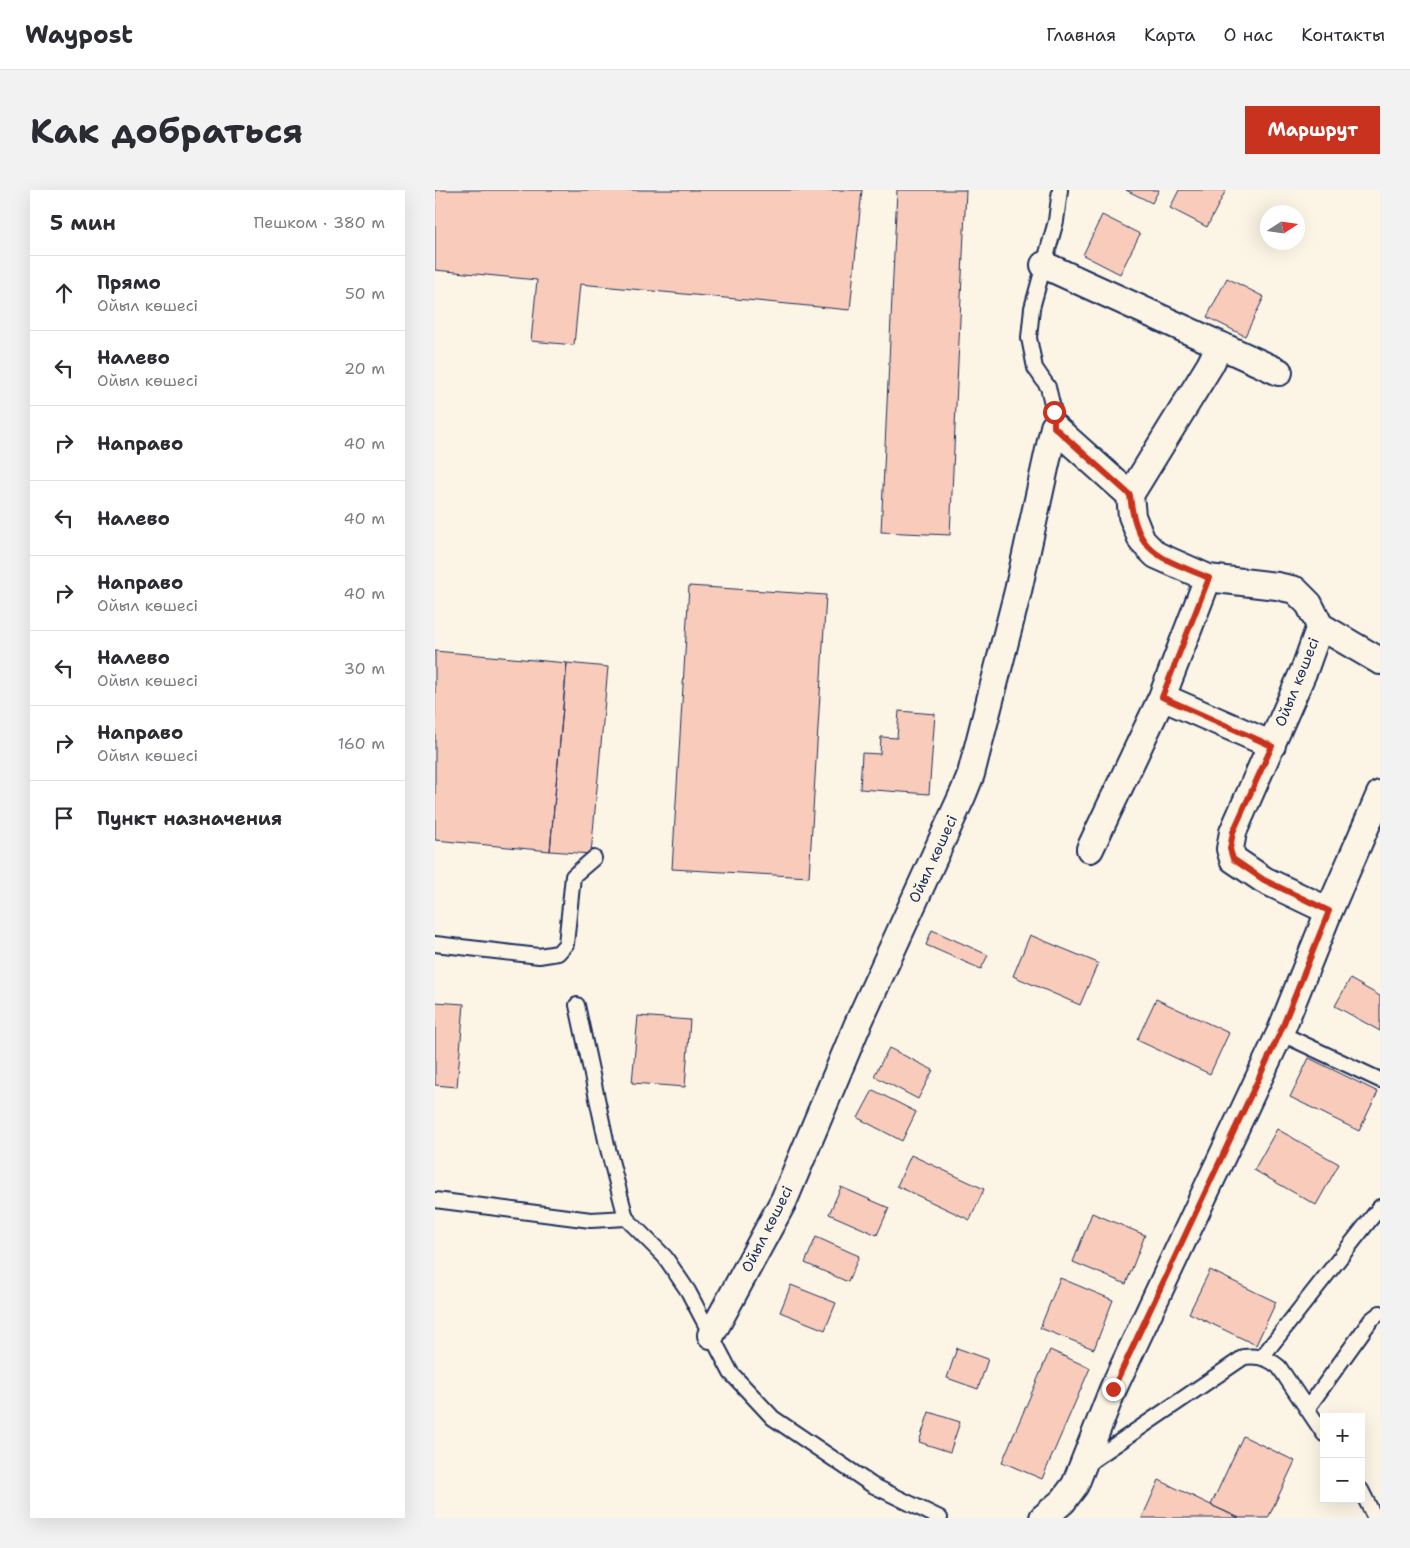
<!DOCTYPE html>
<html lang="ru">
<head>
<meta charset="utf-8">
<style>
	body { margin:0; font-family:"Shantell Sans",sans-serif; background:#f2f2f3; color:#2b2b33 }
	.controls { position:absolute; right:15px; bottom:15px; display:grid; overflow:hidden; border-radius:0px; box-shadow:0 5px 20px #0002 }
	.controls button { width:45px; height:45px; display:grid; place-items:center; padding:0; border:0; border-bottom:1px solid #e1e1e2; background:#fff; color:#2b2b33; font:25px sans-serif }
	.compass { position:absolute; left:825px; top:15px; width:45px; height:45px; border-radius:50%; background:#fff; box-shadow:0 5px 20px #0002; rotate:78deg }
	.stop { position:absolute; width:15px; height:15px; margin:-11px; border:4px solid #c8321e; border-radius:50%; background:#fff }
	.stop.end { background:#c8321e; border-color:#fff; box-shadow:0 1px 5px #0008 }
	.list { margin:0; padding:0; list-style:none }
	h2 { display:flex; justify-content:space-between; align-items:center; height:65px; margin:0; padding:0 20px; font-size:21px }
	h2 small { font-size:16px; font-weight:400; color:#7c7c81 }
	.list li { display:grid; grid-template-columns:32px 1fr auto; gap:15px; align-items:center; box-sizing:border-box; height:75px; padding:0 20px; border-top:1px solid #e1e1e2 }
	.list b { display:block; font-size:19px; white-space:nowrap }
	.list p { margin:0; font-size:16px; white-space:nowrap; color:#7c7c81 }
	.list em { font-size:16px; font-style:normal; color:#7c7c81 }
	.icon { flex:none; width:28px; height:28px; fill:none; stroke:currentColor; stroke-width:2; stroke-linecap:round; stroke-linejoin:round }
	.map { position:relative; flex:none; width:945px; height:1328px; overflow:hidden; border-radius:0px }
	header { display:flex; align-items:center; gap:30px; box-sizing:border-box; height:70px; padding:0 25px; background:#fff; border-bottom:1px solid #e1e1e2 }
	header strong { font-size:24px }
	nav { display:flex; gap:28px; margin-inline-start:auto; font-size:18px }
	.intro { display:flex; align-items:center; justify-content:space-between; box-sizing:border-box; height:120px; padding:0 30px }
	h1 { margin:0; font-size:35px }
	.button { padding:12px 22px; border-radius:0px; background:#c8321e; color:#fff; font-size:18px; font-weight:700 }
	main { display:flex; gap:30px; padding:0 30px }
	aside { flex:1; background:#fff; border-radius:0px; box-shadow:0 5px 20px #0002 }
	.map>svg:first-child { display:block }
	.building { fill:#f8cbbb; stroke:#1b2f5e }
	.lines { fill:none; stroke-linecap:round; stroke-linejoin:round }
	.service-casing { stroke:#1b2f5e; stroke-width:18 }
	.minor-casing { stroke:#1b2f5e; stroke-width:30 }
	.service { stroke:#fcf5e5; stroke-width:14 }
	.minor { stroke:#fcf5e5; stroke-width:26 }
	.route { stroke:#c8321e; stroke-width:6 }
	.labels { text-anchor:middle; stroke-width:5; stroke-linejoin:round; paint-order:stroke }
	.street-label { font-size:15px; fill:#1b2f5e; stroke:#fcf5e5 }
</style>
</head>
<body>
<header>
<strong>Waypost</strong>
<nav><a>Главная</a><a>Карта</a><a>О нас</a><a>Контакты</a></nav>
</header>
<div class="intro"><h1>Как добраться</h1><a class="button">Маршрут</a></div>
<main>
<aside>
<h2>5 мин<small>Пешком · 380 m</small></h2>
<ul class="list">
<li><svg class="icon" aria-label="ahead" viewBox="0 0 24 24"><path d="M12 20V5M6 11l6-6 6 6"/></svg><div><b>Прямо</b><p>Ойыл көшесі</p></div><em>50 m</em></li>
<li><svg class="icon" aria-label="left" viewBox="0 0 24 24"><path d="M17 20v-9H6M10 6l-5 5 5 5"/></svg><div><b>Налево</b><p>Ойыл көшесі</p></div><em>20 m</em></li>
<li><svg class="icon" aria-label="right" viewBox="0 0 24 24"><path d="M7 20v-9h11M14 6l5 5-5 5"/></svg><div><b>Направо</b></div><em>40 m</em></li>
<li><svg class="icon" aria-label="left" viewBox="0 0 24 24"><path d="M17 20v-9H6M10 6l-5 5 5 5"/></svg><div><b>Налево</b></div><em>40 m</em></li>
<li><svg class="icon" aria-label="right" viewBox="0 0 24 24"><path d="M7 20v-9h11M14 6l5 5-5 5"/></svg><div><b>Направо</b><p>Ойыл көшесі</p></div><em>40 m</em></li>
<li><svg class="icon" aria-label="left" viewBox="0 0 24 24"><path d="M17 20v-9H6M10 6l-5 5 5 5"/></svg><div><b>Налево</b><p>Ойыл көшесі</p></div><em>30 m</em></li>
<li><svg class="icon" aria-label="right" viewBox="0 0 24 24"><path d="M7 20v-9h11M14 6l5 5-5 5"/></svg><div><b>Направо</b><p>Ойыл көшесі</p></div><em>160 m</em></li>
<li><svg class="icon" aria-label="arrive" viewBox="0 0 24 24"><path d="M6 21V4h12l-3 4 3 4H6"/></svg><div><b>Пункт назначения</b></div></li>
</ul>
</aside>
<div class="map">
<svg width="945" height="1328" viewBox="0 0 945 1328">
	<rect width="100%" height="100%" fill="#fcf5e5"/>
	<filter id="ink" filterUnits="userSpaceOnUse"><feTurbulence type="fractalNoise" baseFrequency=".02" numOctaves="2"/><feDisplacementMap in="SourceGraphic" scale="10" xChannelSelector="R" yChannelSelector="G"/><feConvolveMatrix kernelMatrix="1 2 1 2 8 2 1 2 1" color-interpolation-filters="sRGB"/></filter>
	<g filter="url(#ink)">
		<path class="building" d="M0,0H427L415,120L145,94L139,155L96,151L102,90L0,80Z
			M462,0H531L515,345L446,342Z
			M691,0H724L717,13Z
			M744,0H791L772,37L735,18Z
			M667,25L705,44L685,84L648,65Z
			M792,88L829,107L810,146L772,127Z
			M254,396L391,405L374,687L237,679Z
			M0,461L132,473L115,661L0,650Z
			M132,473L173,477L156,664L115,661Z
			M464,521L500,524L494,604L425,599L427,563L445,564L446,547L462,548Z
			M497,740L553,765L546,779L491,755Z
			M595,745L663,773L645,815L578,786Z
			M915,789L945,806V841L900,816Z
			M721,809L794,843L775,884L702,850Z
			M0,812L29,814L22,897L0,895Z
			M203,826L255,830L250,897L197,893Z
			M454,858L498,880L483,909L439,886Z
			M874,868L943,902L924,941L855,907Z
			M438,900L481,922L467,951L423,928Z
			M842,939L904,974L881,1015L819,980Z
			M476,965L549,999L535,1030L462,996Z
			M406,997L454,1018L442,1045L394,1024Z
			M657,1023L710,1045L691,1094L638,1072Z
			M381,1047L424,1066L413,1092L370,1073Z
			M775,1080L841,1112L821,1155L754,1123Z
			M625,1088L678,1110L659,1159L605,1138Z
			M356,1095L401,1113L390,1140L345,1122Z
			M522,1158L553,1169L543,1199L512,1188Z
			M615,1160L655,1178L607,1289L567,1272Z
			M494,1222L525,1232L515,1262L484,1252Z
			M808,1246L860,1271L833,1328H804L776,1315Z
			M724,1290L776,1315L804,1328H707Z"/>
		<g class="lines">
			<g class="service-casing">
				<path id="service" d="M619,237V222L613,197L600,178L594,148L597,118L621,31L625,0
					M0,754L104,766L123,763L131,754L138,686L159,668
					M142,815L172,955L191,1028L230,1067L253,1101L296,1183L338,1228L437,1295L505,1328
					M845,843L945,890
					M0,1010L156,1030L191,1028
					M827,1167L945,1017
					M872,1219L936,1130L945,1123
					M652,1274L809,1167C823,1165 834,1168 844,1177L889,1244
					M926,1300L940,1328"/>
			</g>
			<g class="minor-casing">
				<path id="minor" d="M609,75L844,182
					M695,305L775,175L785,155
					M885,436L945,471
					M727,507L837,555
					M655,659L727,507L773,388
					M894,721L945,604
					M276,1145L349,1010L422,836L528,604L536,584L583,401L619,237L695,305L697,326L707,351L721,365L773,388L842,396L860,400L874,414L885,436L870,478L798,642L795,659L798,669L829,690L894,721L845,843L678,1199L640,1295L628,1311L608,1328"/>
			</g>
			<use href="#service" class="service"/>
			<use href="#minor" class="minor"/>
		</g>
	</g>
	<g class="lines" filter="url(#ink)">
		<path class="route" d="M619,222V237L695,305C701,365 725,367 774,388L727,507L837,556L798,642L795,659L798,669L829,690L894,721L845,843L678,1199"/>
	</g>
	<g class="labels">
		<g class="street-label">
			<text transform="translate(862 492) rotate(-68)" y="5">Ойыл көшесі</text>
			<text transform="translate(498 669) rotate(-65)" y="5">Ойыл көшесі</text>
			<text transform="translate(332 1039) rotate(-63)" y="5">Ойыл көшесі</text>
		</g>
	</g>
</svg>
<div class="controls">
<button>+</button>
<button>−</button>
</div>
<svg class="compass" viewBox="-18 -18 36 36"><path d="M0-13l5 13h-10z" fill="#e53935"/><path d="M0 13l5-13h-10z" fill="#7c7c81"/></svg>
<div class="stop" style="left:619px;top:222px"></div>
<div class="stop end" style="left:678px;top:1199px"></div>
</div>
</main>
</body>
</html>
